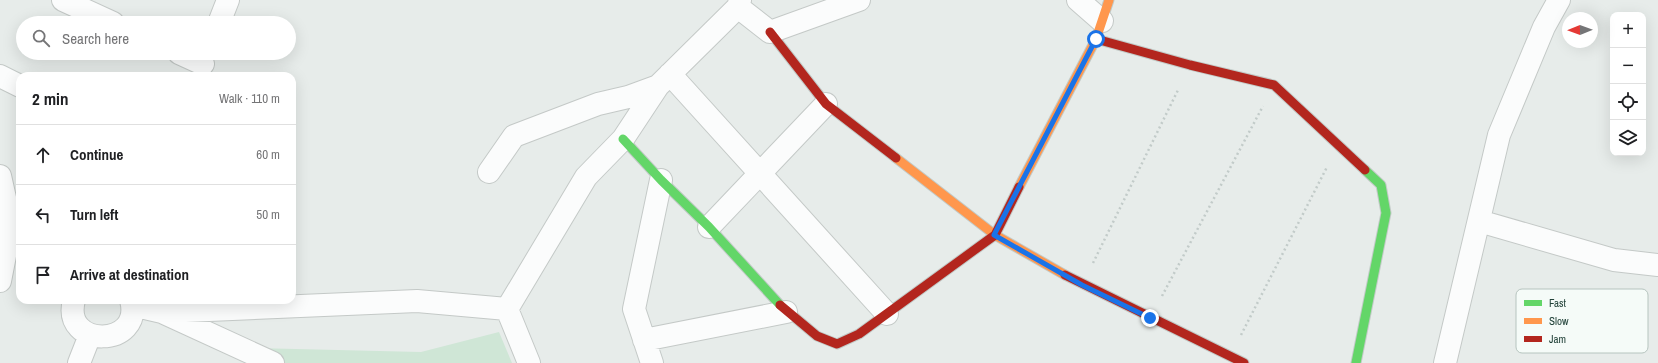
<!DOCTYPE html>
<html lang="en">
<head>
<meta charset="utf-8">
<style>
	body { margin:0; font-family:"Archivo Narrow",sans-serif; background:#f2f2f2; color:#202124 }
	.controls { position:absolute; right:12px; top:12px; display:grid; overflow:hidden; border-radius:8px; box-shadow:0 4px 16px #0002 }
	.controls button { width:36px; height:36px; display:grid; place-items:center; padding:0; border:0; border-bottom:1px solid #e0e0e0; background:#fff; color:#202124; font:20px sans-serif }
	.compass { position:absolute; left:1562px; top:12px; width:36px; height:36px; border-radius:50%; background:#fff; box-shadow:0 4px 16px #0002; rotate:269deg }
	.stop { position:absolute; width:12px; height:12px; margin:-9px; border:3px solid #1a73e8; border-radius:50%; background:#fff }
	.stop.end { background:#1a73e8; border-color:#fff; box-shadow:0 1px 4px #0008 }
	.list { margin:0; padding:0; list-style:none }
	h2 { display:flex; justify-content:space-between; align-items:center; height:52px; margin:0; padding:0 16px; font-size:17px }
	h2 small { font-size:13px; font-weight:400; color:#757577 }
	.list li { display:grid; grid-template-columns:26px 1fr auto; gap:12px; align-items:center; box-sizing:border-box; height:60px; padding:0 16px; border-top:1px solid #e0e0e0 }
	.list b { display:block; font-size:15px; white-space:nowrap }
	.list em { font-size:13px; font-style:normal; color:#757577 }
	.icon { flex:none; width:22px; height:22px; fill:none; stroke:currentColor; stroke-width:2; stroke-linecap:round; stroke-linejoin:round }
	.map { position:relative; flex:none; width:1658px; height:363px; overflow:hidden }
	.search { position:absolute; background:#fff; box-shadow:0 4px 16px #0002; left:16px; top:16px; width:280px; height:44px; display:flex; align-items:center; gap:10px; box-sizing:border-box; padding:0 14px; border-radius:22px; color:#757577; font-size:15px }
	.panel { position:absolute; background:#fff; box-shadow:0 4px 16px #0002; left:16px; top:72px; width:280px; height:232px; border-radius:12px }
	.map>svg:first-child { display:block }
	.green { fill:#cfe6d6 }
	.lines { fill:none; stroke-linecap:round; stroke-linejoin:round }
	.street-casing { stroke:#c4c9c7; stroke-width:24 }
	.fast-casing { stroke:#c2cac7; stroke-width:11 }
	.slow-casing { stroke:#c2cac7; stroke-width:11 }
	.jam-casing { stroke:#c2cac7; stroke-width:11 }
	.path { stroke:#c2cbc9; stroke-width:2.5; stroke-dasharray:2 3; stroke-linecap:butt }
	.street { stroke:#fbfcfc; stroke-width:22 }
	.fast { stroke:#63d668; stroke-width:9 }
	.slow { stroke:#ff974d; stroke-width:9 }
	.jam { stroke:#b3261e; stroke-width:9 }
	.route { stroke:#1a73e8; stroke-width:5 }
	.key { fill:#f5fbf8; stroke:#b6c4bf; stroke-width:1 }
	.key-label { font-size:11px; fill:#224239 }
</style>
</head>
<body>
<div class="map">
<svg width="1658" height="363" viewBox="0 0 1658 363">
	<rect width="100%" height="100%" fill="#e7ecea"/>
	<path class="green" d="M499,332L512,363H261L214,347L421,352Z"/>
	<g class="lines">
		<g class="street-casing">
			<path id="street" d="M63,0L113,23
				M1078,0L1102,21
				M738,7L770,32L859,0
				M219,23L228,0
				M179,53L203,64
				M670,74L887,314
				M0,76L20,86
				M489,172L514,136L598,104L628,97L658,86
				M0,176L11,225L0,281
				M1479,221L1614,260L1658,265
				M709,227L826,104
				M74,300C61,349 144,348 131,300
				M132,305L162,312L273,363
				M162,312L417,301L507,309
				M644,340L786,312
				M79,363L90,335
				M529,363L507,309L586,177L623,139L658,86L738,7L740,0
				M652,363L634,309L661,180
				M1445,363L1499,135L1544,27L1559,0"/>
		</g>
		<g class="fast-casing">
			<path id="fast" d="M623,139L661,180L709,227L780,305
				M1356,363L1386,213L1381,185L1365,170"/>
		</g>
		<g class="slow-casing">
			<path id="slow" d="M896,158L995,235L1065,275
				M1019,187L1096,39L1109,0"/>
		</g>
		<g class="jam-casing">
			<path id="jam" d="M770,32L826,104L896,158
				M1096,39L1190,65L1274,85L1365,170
				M1065,275L1244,363
				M780,305L817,336L837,344L859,334L995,235L1019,187"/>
		</g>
		<path class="path" d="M1093,263L1179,88
			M1162,296L1263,106
			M1241,335L1327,167"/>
		<use href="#street" class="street"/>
		<use href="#fast" class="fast"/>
		<use href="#slow" class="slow"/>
		<use href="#jam" class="jam"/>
	</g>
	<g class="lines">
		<path class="route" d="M1096,39L994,235L1082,285L1150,318"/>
	</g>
	<rect x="1516" y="289" width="132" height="64" rx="6" class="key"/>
	<rect x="1524" y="300" width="18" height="6" fill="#63d668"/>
	<rect x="1524" y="318" width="18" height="6" fill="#ff974d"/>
	<rect x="1524" y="336" width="18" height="6" fill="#b3261e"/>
	<g class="key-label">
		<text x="1549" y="307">Fast</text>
		<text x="1549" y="325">Slow</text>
		<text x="1549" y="343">Jam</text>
	</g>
</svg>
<div class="controls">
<button>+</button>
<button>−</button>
<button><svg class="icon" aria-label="locate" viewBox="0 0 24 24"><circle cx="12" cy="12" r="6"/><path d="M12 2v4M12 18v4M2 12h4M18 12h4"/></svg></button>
<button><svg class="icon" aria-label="layers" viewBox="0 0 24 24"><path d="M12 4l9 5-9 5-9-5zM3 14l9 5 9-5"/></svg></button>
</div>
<svg class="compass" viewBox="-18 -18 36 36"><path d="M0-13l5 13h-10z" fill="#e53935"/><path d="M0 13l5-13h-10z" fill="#757577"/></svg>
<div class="stop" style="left:1096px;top:39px"></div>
<div class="stop end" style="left:1150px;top:318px"></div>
<div class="search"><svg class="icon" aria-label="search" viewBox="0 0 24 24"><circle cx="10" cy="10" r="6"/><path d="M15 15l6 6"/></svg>Search here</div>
<section class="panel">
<h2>2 min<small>Walk · 110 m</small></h2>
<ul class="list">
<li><svg class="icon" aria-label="ahead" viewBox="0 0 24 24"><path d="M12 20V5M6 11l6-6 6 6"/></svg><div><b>Continue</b></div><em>60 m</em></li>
<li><svg class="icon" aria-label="left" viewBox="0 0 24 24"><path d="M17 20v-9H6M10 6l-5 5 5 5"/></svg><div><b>Turn left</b></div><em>50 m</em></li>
<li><svg class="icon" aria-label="arrive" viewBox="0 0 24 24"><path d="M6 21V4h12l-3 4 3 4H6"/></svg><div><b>Arrive at destination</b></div></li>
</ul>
</section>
</div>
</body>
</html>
